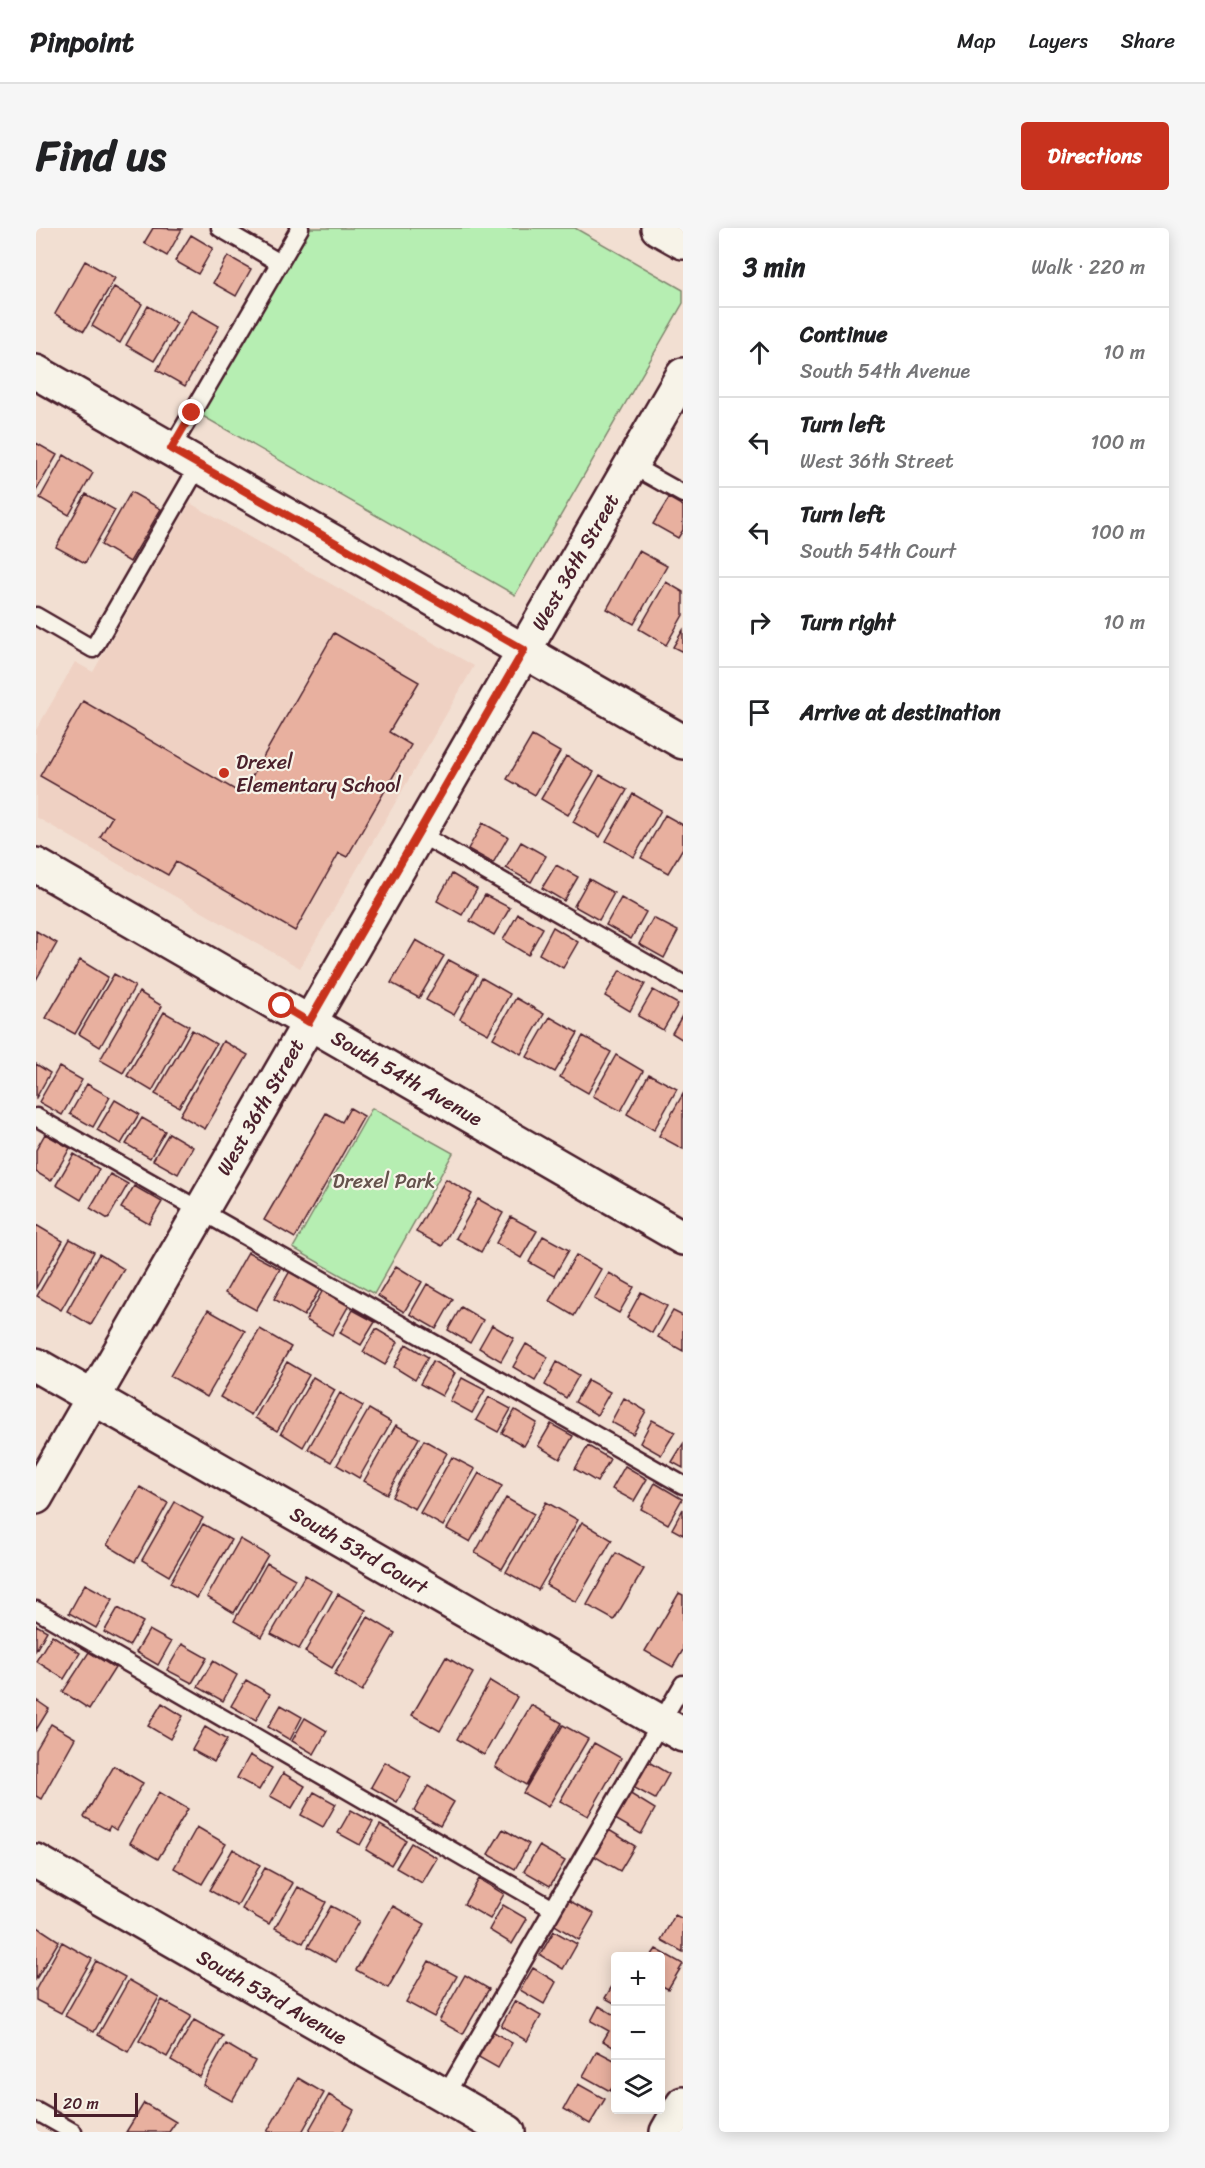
<!DOCTYPE html>
<html lang="en">
<head>
<meta charset="utf-8">
<style>
	body { margin:0; font-family:Sriracha,sans-serif; background:#f6f6f6; color:#202124 }
	.controls { position:absolute; right:18px; bottom:18px; display:grid; overflow:hidden; border-radius:6px; box-shadow:0 3px 15px #0003 }
	.controls button { width:54px; height:54px; display:grid; place-items:center; padding:0; border:0; border-bottom:2px solid #e0e0e0; background:#fff; color:#202124; font:30px sans-serif }
	.scale { position:absolute; left:18px; bottom:15px; width:84px; box-sizing:border-box; padding-left:6px; border:3px solid #4a1f2b; border-top:0; font-size:16px; line-height:21px; white-space:nowrap; color:#4a1f2b; -webkit-text-stroke:4px #f7f3e8; paint-order:stroke }
	.stop { position:absolute; width:18px; height:18px; margin:-14px; border:4px solid #c8321e; border-radius:50%; background:#fff }
	.stop.end { background:#c8321e; border-color:#fff; box-shadow:0 2px 6px #0008 }
	.list { margin:0; padding:0; list-style:none }
	h2 { display:flex; justify-content:space-between; align-items:center; height:78px; margin:0; padding:0 24px; font-size:26px }
	h2 small { font-size:20px; font-weight:400; color:#757577 }
	.list li { display:grid; grid-template-columns:39px 1fr auto; gap:18px; align-items:center; box-sizing:border-box; height:90px; padding:0 24px; border-top:2px solid #e0e0e0 }
	.list b { display:block; font-size:22px; white-space:nowrap }
	.list p { margin:0; font-size:20px; white-space:nowrap; color:#757577 }
	.list em { font-size:20px; font-style:normal; color:#757577 }
	.icon { flex:none; width:33px; height:33px; fill:none; stroke:currentColor; stroke-width:2; stroke-linecap:round; stroke-linejoin:round }
	.map { position:relative; flex:none; width:647px; height:1904px; overflow:hidden; border-radius:6px }
	header { display:flex; align-items:center; gap:36px; box-sizing:border-box; height:84px; padding:0 30px; background:#fff; border-bottom:2px solid #e0e0e0 }
	header strong { font-size:28px }
	nav { display:flex; gap:33px; margin-inline-start:auto; font-size:21px }
	.intro { display:flex; align-items:center; justify-content:space-between; box-sizing:border-box; height:144px; padding:0 36px }
	h1 { margin:0; font-size:42px }
	.button { padding:15px 27px; border-radius:6px; background:#c8321e; color:#fff; font-size:21px; font-weight:700 }
	main { display:flex; gap:36px; padding:0 36px }
	aside { flex:1; background:#fff; border-radius:6px; box-shadow:0 3px 15px #0003 }
	.map>svg:first-child { display:block }
	.built { fill:#efd1c3 }
	.green { fill:#b6eeb2; stroke:#80866e; stroke-width:1.5 }
	.building { fill:#e8b09f; stroke:#4a1f2b; stroke-width:1.5 }
	.lines { fill:none; stroke-linecap:round; stroke-linejoin:round }
	.lane-casing { stroke:#4a1f2b; stroke-width:21 }
	.street-casing { stroke:#4a1f2b; stroke-width:38 }
	.secondary-casing { stroke:#4a1f2b; stroke-width:38 }
	.lane { stroke:#f7f3e8; stroke-width:16 }
	.street { stroke:#f7f3e8; stroke-width:33 }
	.secondary { stroke:#f7f3e8; stroke-width:33 }
	.route { stroke:#c8321e; stroke-width:8 }
	.poi-dot { fill:#c8321e; stroke:#f7f3e8; stroke-width:2 }
	.labels { text-anchor:middle; stroke-width:4.5; stroke-linejoin:round; paint-order:stroke }
	.street-label { font-size:20px; fill:#4a1f2b; stroke:#f7f3e8 }
	.poi-label { font-size:20px; fill:#4a1f2b; stroke:#f7f3e8; text-anchor:start }
	.park-label { font-size:20px; fill:#65534d; stroke:#f7f3e8 }
</style>
</head>
<body>
<header>
<strong>Pinpoint</strong>
<nav><a>Map</a><a>Layers</a><a>Share</a></nav>
</header>
<div class="intro"><h1>Find us</h1><a class="button">Directions</a></div>
<main>
<div class="map">
<svg width="647" height="1904" viewBox="0 0 647 1904">
	<rect width="100%" height="100%" fill="#f2dfd2"/>
	<filter id="ink" filterUnits="userSpaceOnUse"><feTurbulence type="fractalNoise" baseFrequency=".0167" numOctaves="2"/><feDisplacementMap in="SourceGraphic" scale="12" xChannelSelector="R" yChannelSelector="G"/><feConvolveMatrix kernelMatrix="1 2 1 2 8 2 1 2 1" color-interpolation-filters="sRGB"/></filter>
	<g filter="url(#ink)">
		<path class="built" d="M154,275L438,438L264,740L0,589V502L39,434L57,444Z"/>
		<path class="green" d="M269,0H539L647,62V75L479,367L163,186Z
			M336,880L417,925L338,1066L257,1020Z"/>
		<path class="building" d="M117,0L146,1L131,28L108,15Z
			M155,7L177,20L162,46L139,33Z
			M192,28L215,41L200,68L177,55Z
			M49,33L79,50L48,103L19,86Z
			M78,59L106,76L84,115L56,98Z
			M112,78L141,95L118,133L90,117Z
			M155,82L183,98L149,158L121,142Z
			M0,215L21,227L0,263Z
			M28,227L57,245L33,287L4,270Z
			M95,264L125,281L94,334L65,317Z
			M50,266L79,282L49,335L20,319Z
			M633,270L647,278V302L642,310L617,296Z
			M603,323L631,338L598,396L571,381Z
			M630,354L647,364V387L630,417L603,401Z
			M647,402V424L637,419Z
			M298,405L383,454L353,504L375,517L311,629L303,625L259,703L140,634L132,647L64,609L76,589L4,548L47,473L206,566Z
			M496,508L524,524L499,567L471,551Z
			M530,528L558,544L532,587L505,571Z
			M564,547L591,562L564,609L537,594Z
			M597,566L625,582L598,629L570,613Z
			M629,587L647,597V620L632,645L605,630Z
			M447,595L472,609L457,635L432,621Z
			M485,614L510,628L495,654L470,640Z
			M520,637L542,649L528,673L506,660Z
			M416,646L441,661L426,687L401,673Z
			M553,651L578,665L563,692L538,678Z
			M449,667L474,680L458,707L434,693Z
			M585,670L610,684L595,711L570,697Z
			M482,686L507,700L492,727L467,712Z
			M617,690L642,703L628,730L603,716Z
			M517,699L542,714L527,740L503,726Z
			M0,703L21,715L0,752Z
			M380,712L408,728L383,770L355,755Z
			M44,732L72,749L39,806L10,790Z
			M413,732L441,747L418,787L390,772Z
			M584,742L609,756L594,783L569,768Z
			M78,746L99,758L64,819L43,806Z
			M446,750L474,766L452,806L424,791Z
			M617,762L642,776L627,802L602,788Z
			M103,764L126,778L87,845L64,832Z
			M480,770L508,786L485,826L457,810Z
			M128,784L153,798L116,863L91,848Z
			M647,786V812L636,805Z
			M514,789L542,805L519,844L491,829Z
			M156,802L180,816L143,879L119,866Z
			M547,808L575,824L552,865L524,849Z
			M187,813L212,827L169,901L144,887Z
			M580,827L607,843L585,883L557,868Z
			M0,836L14,845L0,870Z
			M23,839L46,852L26,887L3,874Z
			M613,846L641,861L618,902L591,886Z
			M51,856L74,869L57,899L34,886Z
			M647,866V921L623,908Z
			M79,872L103,886L85,916L61,902Z
			M314,880L328,888L259,1010L228,992L290,885L306,894Z
			M106,890L129,903L114,930L90,916Z
			M133,905L157,919L142,946L117,932Z
			M9,906L34,920L15,953L0,944V922Z
			M38,926L63,941L45,972L20,957Z
			M74,946L92,956L72,991L54,980Z
			M410,951L436,966L406,1018L380,1004Z
			M98,958L126,974L113,996L85,980Z
			M442,971L467,985L445,1024L420,1010Z
			M475,989L501,1003L485,1030L460,1015Z
			M0,997L27,1013L0,1060Z
			M507,1008L533,1022L518,1048L493,1034Z
			M34,1011L58,1024L25,1082L1,1068Z
			M212,1024L244,1041L220,1082L189,1065Z
			M63,1026L88,1041L55,1097L31,1083Z
			M540,1027L565,1041L538,1088L513,1073Z
			M360,1038L386,1054L368,1084L342,1068Z
			M254,1043L284,1061L268,1088L238,1071Z
			M573,1045L598,1059L583,1085L558,1071Z
			M391,1056L417,1071L400,1101L374,1086Z
			M287,1062L313,1077L296,1107L270,1092Z
			M605,1064L631,1078L616,1105L591,1090Z
			M425,1079L447,1092L434,1115L412,1102Z
			M172,1082L209,1103L171,1169L134,1148Z
			M317,1082L339,1094L325,1117L304,1105Z
			M637,1083L647,1088V1123L622,1109Z
			M456,1097L478,1110L465,1133L443,1120Z
			M224,1101L255,1119L215,1187L184,1169Z
			M340,1101L362,1114L349,1137L327,1124Z
			M370,1116L392,1129L379,1152L358,1139Z
			M490,1116L512,1129L499,1152L477,1139Z
			M397,1133L419,1145L406,1168L384,1156Z
			M251,1134L273,1147L241,1203L219,1190Z
			M521,1134L543,1147L530,1170L509,1157Z
			M277,1149L299,1162L267,1219L245,1205Z
			M426,1150L449,1162L436,1185L414,1173Z
			M552,1152L574,1164L561,1187L539,1174Z
			M304,1165L327,1178L295,1234L272,1221Z
			M453,1169L475,1181L462,1204L440,1192Z
			M588,1170L610,1183L597,1206L575,1194Z
			M333,1181L355,1194L323,1250L301,1237Z
			M479,1182L501,1195L488,1218L466,1205Z
			M616,1192L639,1204L625,1227L604,1215Z
			M515,1196L537,1208L524,1231L502,1218Z
			M360,1197L383,1210L351,1266L328,1253Z
			M388,1212L411,1225L379,1281L356,1269Z
			M647,1216V1240L636,1234Z
			M552,1218L574,1231L561,1254L539,1241Z
			M416,1229L439,1241L407,1298L384,1285Z
			M589,1238L611,1251L598,1273L576,1261Z
			M443,1245L466,1258L434,1314L411,1301Z
			M619,1255L646,1271L632,1296L605,1281Z
			M104,1259L132,1275L99,1334L71,1317Z
			M470,1270L498,1286L466,1341L439,1325Z
			M139,1274L167,1290L133,1348L106,1332Z
			M510,1274L542,1292L502,1362L470,1344Z
			M647,1281V1307L636,1301Z
			M546,1294L576,1312L540,1374L510,1357Z
			M167,1296L195,1312L161,1370L134,1355Z
			M204,1311L232,1327L198,1385L171,1369Z
			M580,1325L608,1341L578,1392L551,1377Z
			M231,1335L259,1351L226,1409L198,1393Z
			M269,1347L296,1363L263,1421L235,1406Z
			M49,1356L77,1371L60,1400L33,1385Z
			M643,1365L647,1367V1422L637,1439L609,1423Z
			M302,1366L330,1382L296,1440L269,1424Z
			M82,1380L107,1394L93,1418L68,1404Z
			M332,1389L359,1405L326,1463L298,1447Z
			M0,1397L11,1403L0,1422Z
			M113,1402L135,1414L122,1437L100,1424Z
			M16,1407L44,1425L28,1451L0,1433Z
			M146,1416L171,1430L156,1455L131,1442Z
			M53,1424L79,1440L53,1481L27,1464Z
			M410,1429L437,1445L404,1503L376,1487Z
			M177,1433L201,1447L187,1473L162,1459Z
			M210,1452L234,1466L220,1492L195,1478Z
			M454,1453L481,1469L448,1527L421,1511Z
			M0,1472L13,1481L0,1502Z
			M126,1475L147,1488L134,1511L112,1498Z
			M245,1477L266,1489L254,1512L232,1499Z
			M495,1477L526,1495L490,1557L459,1539Z
			M269,1490L291,1503L278,1526L256,1513Z
			M15,1496L39,1510L5,1571L0,1568V1522Z
			M527,1497L552,1511L512,1579L487,1565Z
			M169,1499L191,1512L178,1534L156,1522Z
			M558,1515L585,1530L552,1588L524,1573Z
			M214,1527L236,1540L223,1562L201,1550Z
			M611,1533L633,1546L619,1571L597,1559Z
			M349,1534L375,1549L361,1574L335,1559Z
			M78,1538L107,1555L80,1602L74,1598L72,1602L48,1589Z
			M247,1545L269,1558L256,1580L234,1568Z
			M392,1558L418,1574L404,1598L378,1583Z
			M123,1564L152,1581L122,1631L94,1615Z
			M278,1564L300,1576L287,1599L265,1587Z
			M593,1565L619,1581L605,1606L579,1591Z
			M315,1582L337,1594L324,1617L302,1605Z
			M344,1597L370,1612L355,1637L330,1622Z
			M161,1599L190,1616L166,1656L138,1640Z
			M467,1601L493,1616L479,1641L452,1626Z
			M573,1602L599,1618L584,1643L558,1628Z
			M375,1615L401,1630L386,1655L360,1640Z
			M503,1618L529,1633L514,1658L488,1643Z
			M197,1621L224,1637L201,1678L173,1662Z
			M229,1640L257,1655L233,1696L206,1681Z
			M443,1651L468,1666L454,1691L428,1676Z
			M262,1659L290,1674L267,1715L239,1700Z
			M532,1672L558,1686L543,1712L517,1696Z
			M467,1677L491,1691L476,1716L453,1702Z
			M295,1678L323,1693L300,1734L272,1719Z
			M357,1678L389,1696L352,1760L320,1742Z
			M639,1687L647,1691V1724L625,1712Z
			M0,1698L23,1713L0,1751Z
			M518,1703L541,1716L527,1741L504,1727Z
			M26,1714L56,1731L25,1785L0,1772V1761Z
			M620,1721L647,1736L632,1761L624,1757V1728H615Z
			M60,1733L89,1749L58,1804L29,1788Z
			M393,1733L421,1748L398,1789L370,1774Z
			M497,1740L520,1754L508,1776L484,1762Z
			M429,1747L453,1761L427,1806L403,1793Z
			M93,1752L123,1769L92,1824L62,1807Z
			M580,1752V1776L569,1770Z
			M126,1772L155,1788L131,1829L103,1813Z
			M479,1773L505,1788L491,1813L465,1798Z
			M563,1778L580,1788V1821L567,1813L573,1803L555,1793Z
			M158,1792L187,1808L164,1849L135,1832Z
			M453,1801L476,1815L462,1840L439,1827Z
			M190,1816L219,1833L196,1873L167,1857Z
			M561,1823L580,1833V1854L574,1863L547,1848Z
			M262,1850L288,1865L266,1904H231Z
			M542,1856L569,1871L554,1896L528,1881Z
			M293,1867L318,1882L306,1904H272Z
			M108,1875L140,1894L133,1904H90Z"/>
		<g class="lines">
			<g class="lane-casing">
				<path id="lane" d="M184,0L244,35
					M135,221L264,0
					M595,237L647,266
					M0,388L57,421L163,237
					M382,605L647,756
					M0,889L647,1257
					M0,1382L517,1681
					M409,1868L647,1456
					M0,1883L37,1904"/>
			</g>
			<g class="street-casing">
				<path id="street" d="M622,0L647,14
					M0,144L647,514
					M0,637L647,1010
					M0,1137L647,1507
					M0,1269L647,147
					M0,1633L472,1904"/>
			</g>
			<g class="secondary-casing">
				<path id="secondary" d="M631,1904L647,1876"/>
			</g>
			<use href="#lane" class="lane"/>
			<use href="#street" class="street"/>
			<use href="#secondary" class="secondary"/>
		</g>
	</g>
	<g class="lines" filter="url(#ink)">
		<path class="route" d="M156,185L135,221L488,422L273,794L246,778"/>
	</g>
	<circle class="poi-dot" cx="188" cy="545" r="6"/>
	<g class="labels">
		<g class="street-label">
			<text transform="translate(539 334) rotate(-60)" y="7">West 36th Street</text>
			<text transform="translate(371 850) rotate(30)" y="7">South 54th Avenue</text>
			<text transform="translate(224 879) rotate(-60)" y="7">West 36th Street</text>
			<text transform="translate(323 1322) rotate(30)" y="7">South 53rd Court</text>
			<text transform="translate(236 1769) rotate(30)" y="7">South 53rd Avenue</text>
		</g>
		<g class="poi-label">
			<text x="200" y="541">Drexel<tspan x="200" dy="23">Elementary School</tspan></text>
		</g>
		<g class="park-label">
			<text x="348" y="960">Drexel Park</text>
		</g>
	</g>
</svg>
<div class="controls">
<button>+</button>
<button>−</button>
<button><svg class="icon" aria-label="layers" viewBox="0 0 24 24"><path d="M12 4l9 5-9 5-9-5zM3 14l9 5 9-5"/></svg></button>
</div>
<div class="scale">20 m</div>
<div class="stop" style="left:246px;top:778px"></div>
<div class="stop end" style="left:156px;top:185px"></div>
</div>
<aside>
<h2>3 min<small>Walk · 220 m</small></h2>
<ul class="list">
<li><svg class="icon" aria-label="ahead" viewBox="0 0 24 24"><path d="M12 20V5M6 11l6-6 6 6"/></svg><div><b>Continue</b><p>South 54th Avenue</p></div><em>10 m</em></li>
<li><svg class="icon" aria-label="left" viewBox="0 0 24 24"><path d="M17 20v-9H6M10 6l-5 5 5 5"/></svg><div><b>Turn left</b><p>West 36th Street</p></div><em>100 m</em></li>
<li><svg class="icon" aria-label="left" viewBox="0 0 24 24"><path d="M17 20v-9H6M10 6l-5 5 5 5"/></svg><div><b>Turn left</b><p>South 54th Court</p></div><em>100 m</em></li>
<li><svg class="icon" aria-label="right" viewBox="0 0 24 24"><path d="M7 20v-9h11M14 6l5 5-5 5"/></svg><div><b>Turn right</b></div><em>10 m</em></li>
<li><svg class="icon" aria-label="arrive" viewBox="0 0 24 24"><path d="M6 21V4h12l-3 4 3 4H6"/></svg><div><b>Arrive at destination</b></div></li>
</ul>
</aside>
</main>
</body>
</html>
